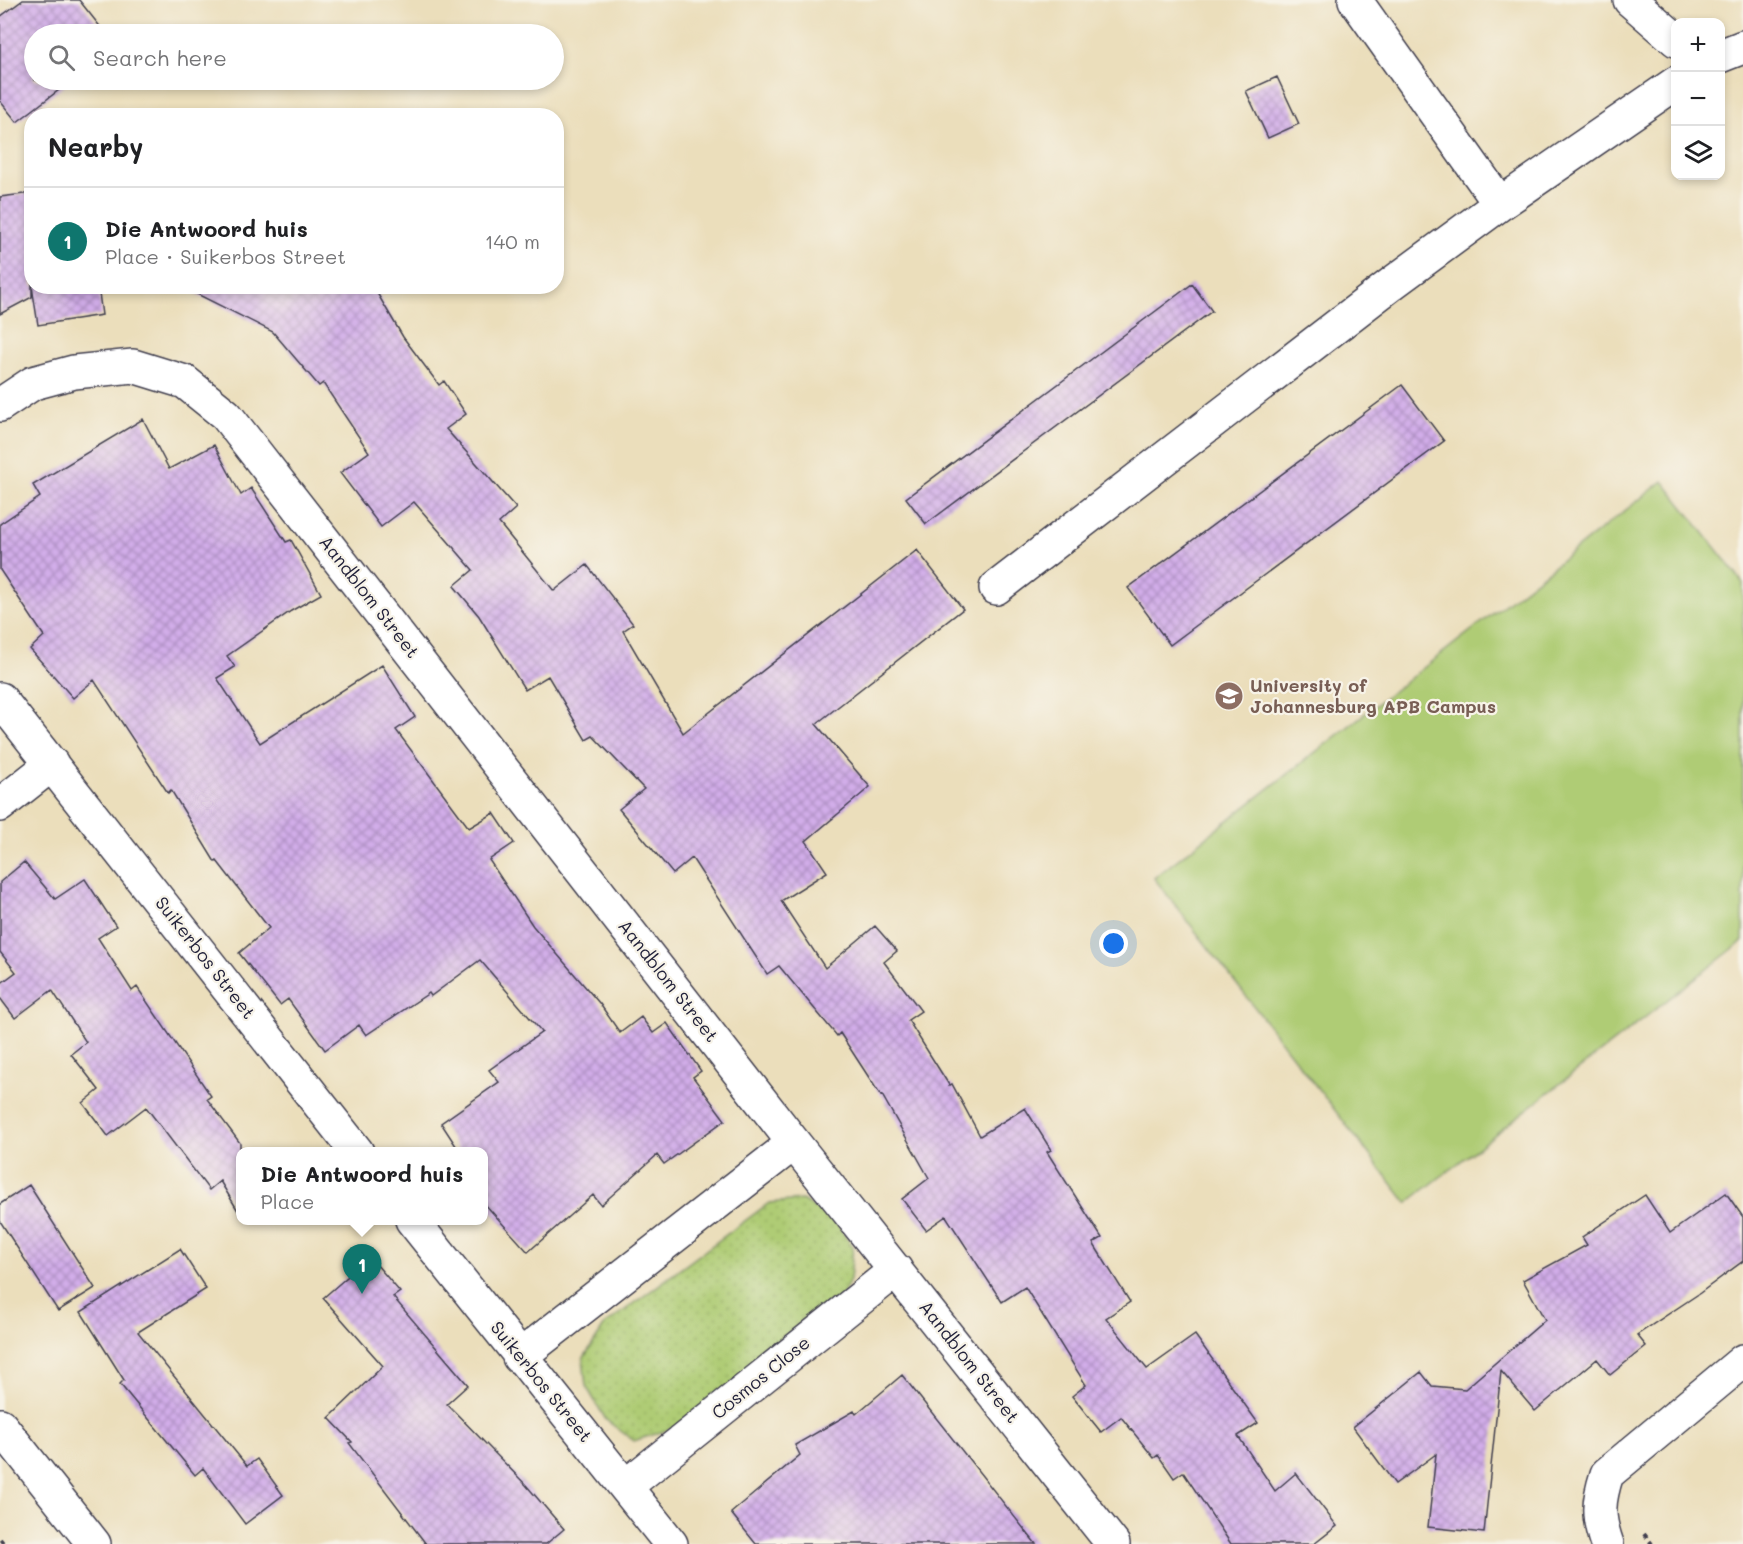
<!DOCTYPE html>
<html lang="en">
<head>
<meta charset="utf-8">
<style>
	body { margin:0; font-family:Mali,sans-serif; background:#f2f2f2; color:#202124 }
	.controls { position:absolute; right:18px; top:18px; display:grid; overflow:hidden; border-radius:12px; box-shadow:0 3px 9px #0003 }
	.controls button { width:54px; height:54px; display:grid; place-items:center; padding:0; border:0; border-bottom:2px solid #e0e0e0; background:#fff; color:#202124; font:30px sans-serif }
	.you { position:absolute; left:1114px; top:944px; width:21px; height:21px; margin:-15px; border:4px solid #fff; border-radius:50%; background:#1a73e8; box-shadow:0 0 0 9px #1a73e833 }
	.badge { display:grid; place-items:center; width:39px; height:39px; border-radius:50%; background:#0f766e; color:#fff; font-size:20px; font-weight:700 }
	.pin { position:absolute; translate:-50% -50px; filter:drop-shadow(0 2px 3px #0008) }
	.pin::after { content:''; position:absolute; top:32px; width:21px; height:18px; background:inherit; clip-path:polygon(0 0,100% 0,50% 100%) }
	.popup { position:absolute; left:236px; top:1147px; width:252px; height:78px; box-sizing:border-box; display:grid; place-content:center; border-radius:12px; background:#fff; filter:drop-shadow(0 2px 4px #0005); font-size:20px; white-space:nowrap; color:#757577 }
	.popup b { font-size:22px; color:#202124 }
	.popup::after { content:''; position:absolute; left:50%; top:100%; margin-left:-12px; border:12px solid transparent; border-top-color:#fff }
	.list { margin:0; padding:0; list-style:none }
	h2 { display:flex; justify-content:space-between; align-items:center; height:78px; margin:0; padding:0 24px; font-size:26px }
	h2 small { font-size:20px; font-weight:400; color:#757577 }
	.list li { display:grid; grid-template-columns:39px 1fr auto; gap:18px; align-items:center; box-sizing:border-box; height:108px; padding:0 24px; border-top:2px solid #e0e0e0 }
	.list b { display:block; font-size:22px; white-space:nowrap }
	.list p { margin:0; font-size:20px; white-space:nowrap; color:#757577 }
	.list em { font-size:20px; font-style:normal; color:#757577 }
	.icon { flex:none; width:33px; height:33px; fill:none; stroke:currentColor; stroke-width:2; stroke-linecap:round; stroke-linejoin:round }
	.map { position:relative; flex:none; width:1743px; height:1544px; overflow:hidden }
	.search { position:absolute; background:#fff; box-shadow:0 3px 9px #0003; left:24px; top:24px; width:540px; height:66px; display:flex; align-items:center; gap:15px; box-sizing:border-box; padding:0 21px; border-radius:33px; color:#757577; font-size:22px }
	.panel { position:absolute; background:#fff; box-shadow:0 3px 9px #0003; left:24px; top:108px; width:540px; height:186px; border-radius:24px }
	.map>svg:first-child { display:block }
	.grass { fill:url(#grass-dots); stroke:#687758; stroke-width:1.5 }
	.garden { fill:#afcc74; stroke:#687758; stroke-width:1.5 }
	.building { fill:url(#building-cross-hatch) }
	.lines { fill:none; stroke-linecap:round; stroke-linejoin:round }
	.minor-casing { stroke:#403e4e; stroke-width:36 }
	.path { stroke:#403e4e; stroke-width:4; stroke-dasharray:4.5 4.5; stroke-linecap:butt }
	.minor { stroke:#fff; stroke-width:33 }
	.labels { text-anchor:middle; stroke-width:4.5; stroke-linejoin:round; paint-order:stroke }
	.street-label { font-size:18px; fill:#22223b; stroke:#f7f3e8 }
	.education-label { font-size:18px; font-weight:bold; fill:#785e54; stroke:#f7f3e8; text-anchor:start }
</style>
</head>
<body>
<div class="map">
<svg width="1743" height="1544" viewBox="0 0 1743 1544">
	<defs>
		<pattern id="grass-dots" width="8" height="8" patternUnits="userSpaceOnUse" patternTransform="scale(1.5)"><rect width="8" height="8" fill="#afcc74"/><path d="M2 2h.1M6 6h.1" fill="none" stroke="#96af65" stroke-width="1.8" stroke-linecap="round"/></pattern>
		<pattern id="building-cross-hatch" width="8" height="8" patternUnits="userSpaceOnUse" patternTransform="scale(1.5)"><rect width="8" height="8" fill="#d2ade9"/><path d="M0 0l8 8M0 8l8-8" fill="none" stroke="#aa8cbe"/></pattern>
	</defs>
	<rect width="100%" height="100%" fill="#f7f3e8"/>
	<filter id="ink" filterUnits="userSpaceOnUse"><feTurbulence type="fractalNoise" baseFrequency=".0167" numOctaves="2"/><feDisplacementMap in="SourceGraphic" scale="12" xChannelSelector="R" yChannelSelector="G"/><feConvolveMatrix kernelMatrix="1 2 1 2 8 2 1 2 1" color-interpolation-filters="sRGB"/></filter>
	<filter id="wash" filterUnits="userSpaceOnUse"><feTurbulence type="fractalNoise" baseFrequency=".008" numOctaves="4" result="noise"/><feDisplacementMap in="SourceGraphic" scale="24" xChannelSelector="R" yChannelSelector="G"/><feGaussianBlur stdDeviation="1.35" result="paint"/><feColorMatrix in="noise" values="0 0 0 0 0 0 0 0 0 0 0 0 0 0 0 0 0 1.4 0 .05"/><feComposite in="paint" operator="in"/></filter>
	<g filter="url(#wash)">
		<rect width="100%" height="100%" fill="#ebdebb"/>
		<path class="grass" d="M802,1200L833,1218L853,1247L850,1280L840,1301L674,1428L634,1441L606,1420L586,1386L583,1359L605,1325L769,1203Z"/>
		<path class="garden" d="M1663,481L1743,583V941L1407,1203L1154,878Z"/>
		<g id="blocks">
			<path class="building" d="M23,0H79L106,34H34V80H72L17,122L0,101V17Z
				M1277,77L1299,124L1268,138L1246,91Z
				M32,193V297L0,314V197Z
				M1192,284L1212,311L926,524L906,498Z
				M32,286H98L102,315L38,325Z
				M181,286H373L403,337L439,385L444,381L466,414L446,429L516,508L499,523L554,591L587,565L633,624L623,631L683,733L917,550L963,609L816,724L870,787L806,841L827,872L781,901L825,968L875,926L897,951L884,962L921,1011L908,1020L949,1085L952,1084L980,1136L1025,1108L1051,1150L1047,1152L1102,1238L1093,1243L1130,1302L1106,1318L1147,1369L1195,1335L1258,1423L1238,1436L1275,1491L1296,1473L1337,1526L1314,1544H1231L1183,1472L1174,1478L1158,1455L1154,1458L1121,1417L1101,1432L1072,1396L1086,1385L1025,1287L1002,1302L946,1216L926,1230L902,1199L929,1178L882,1095L881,1096L840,1033L837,1036L779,966L767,974L692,858L673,874L619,809L644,789L593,736L586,740L548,676L525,690L479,616L454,586L473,570L414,502L381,527L340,473L369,452L323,383L319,386L273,332Z
				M1402,385L1444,441L1170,645L1128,588Z
				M143,419L169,469L214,445L241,495L251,488L286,542L291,540L321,594L291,611L227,656L235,667L217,678L260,743L382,665L415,717L396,730L469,828L494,813L514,843L489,860L533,926L600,1004L620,1033L641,1017L653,1033L667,1023L701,1071L693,1077L725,1120L664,1164L657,1155L601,1205L593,1195L528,1252L483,1202V1152H460L441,1123L499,1082L489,1070L542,1032L480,960L431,996L429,993L366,1035L359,1025L325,1050L288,999L280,1005L239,953L269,928L217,861L215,862L171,790L168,793L94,680L73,698L30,649L44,636L0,570V524L40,497L33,485Z
				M24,862L55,899L85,879L116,926L98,938L132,991L137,987L211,1096L207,1099L240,1143V1214L220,1181L209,1190L146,1107L108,1136L83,1103L99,1090L71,1054L86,1042L52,990L15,1018L0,998V984L16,972L0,952V882Z
				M29,1185L95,1288L58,1311L0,1221V1204Z
				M1726,1193L1743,1217V1261L1700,1293L1637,1335L1646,1346L1610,1375L1597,1359L1535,1411L1501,1371L1484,1533L1428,1527L1436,1454L1395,1484L1353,1427L1421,1372L1432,1386L1465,1389L1545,1320L1523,1280L1587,1245L1582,1237L1645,1195L1670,1233Z
				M180,1249L206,1289L138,1332L247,1466L257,1459L283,1495L245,1524L203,1468L195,1475L120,1384L124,1380L81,1312Z
				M370,1257L400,1292L393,1297L468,1385L447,1404L526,1485L564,1529L546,1544H426L349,1443L352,1442L329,1418L383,1366L323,1298Z
				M902,1375L1036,1544H756L731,1513L800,1455L795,1445L854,1411L856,1414Z"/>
		</g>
	</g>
	<g filter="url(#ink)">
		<use href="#blocks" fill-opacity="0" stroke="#403e4e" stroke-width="1.5"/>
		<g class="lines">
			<g class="minor-casing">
				<path id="minor" d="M1355,0L1500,204
					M1630,0L1676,40
					M1720,56L1743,47
					M0,405L33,383L74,372L133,366L185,382L226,415L794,1143L1113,1544
					M996,588L1394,282L1500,204L1676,83
					M0,699L357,1152
					M0,805L52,764
					M412,1220L671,1544
					M519,1357L794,1143
					M0,1425L94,1544
					M626,1486L896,1270
					M1607,1544C1597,1516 1598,1502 1607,1474L1743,1361"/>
			</g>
			<path class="path" d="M1644,1534L1652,1544
				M0,1539L4,1544"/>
			<use href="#minor" class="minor"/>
		</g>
	</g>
	<defs>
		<g id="university-disc" transform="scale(1.5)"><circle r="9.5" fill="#8d6e63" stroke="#f7f3e8"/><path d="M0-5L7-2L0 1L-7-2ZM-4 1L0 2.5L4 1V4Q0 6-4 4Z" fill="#fff"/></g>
	</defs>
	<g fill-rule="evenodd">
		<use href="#university-disc" x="1229" y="696"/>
	</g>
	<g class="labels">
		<g class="street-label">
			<text transform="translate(369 597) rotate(52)" y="6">Aandblom Street</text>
			<text transform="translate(205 958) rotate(52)" y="6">Suikerbos Street</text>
			<text transform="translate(668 981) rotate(52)" y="6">Aandblom Street</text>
			<text transform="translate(969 1362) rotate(52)" y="6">Aandblom Street</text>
			<text transform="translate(761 1378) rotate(-39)" y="6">Cosmos Close</text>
			<text transform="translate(541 1382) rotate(51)" y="6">Suikerbos Street</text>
		</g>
		<g class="education-label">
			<text x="1250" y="692">University of<tspan x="1250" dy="21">Johannesburg APB Campus</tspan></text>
		</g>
	</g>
</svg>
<div class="controls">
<button>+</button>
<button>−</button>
<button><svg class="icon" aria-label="layers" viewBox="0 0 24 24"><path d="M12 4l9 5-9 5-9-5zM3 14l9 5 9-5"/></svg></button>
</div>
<div class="you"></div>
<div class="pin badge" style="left:362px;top:1294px">1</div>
<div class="popup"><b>Die Antwoord huis</b>Place</div>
<div class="search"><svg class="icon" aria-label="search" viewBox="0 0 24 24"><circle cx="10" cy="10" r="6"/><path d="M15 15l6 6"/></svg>Search here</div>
<section class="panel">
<h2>Nearby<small></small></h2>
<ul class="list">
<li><span class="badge">1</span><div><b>Die Antwoord huis</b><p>Place · Suikerbos Street</p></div><em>140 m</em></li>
</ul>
</section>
</div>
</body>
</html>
